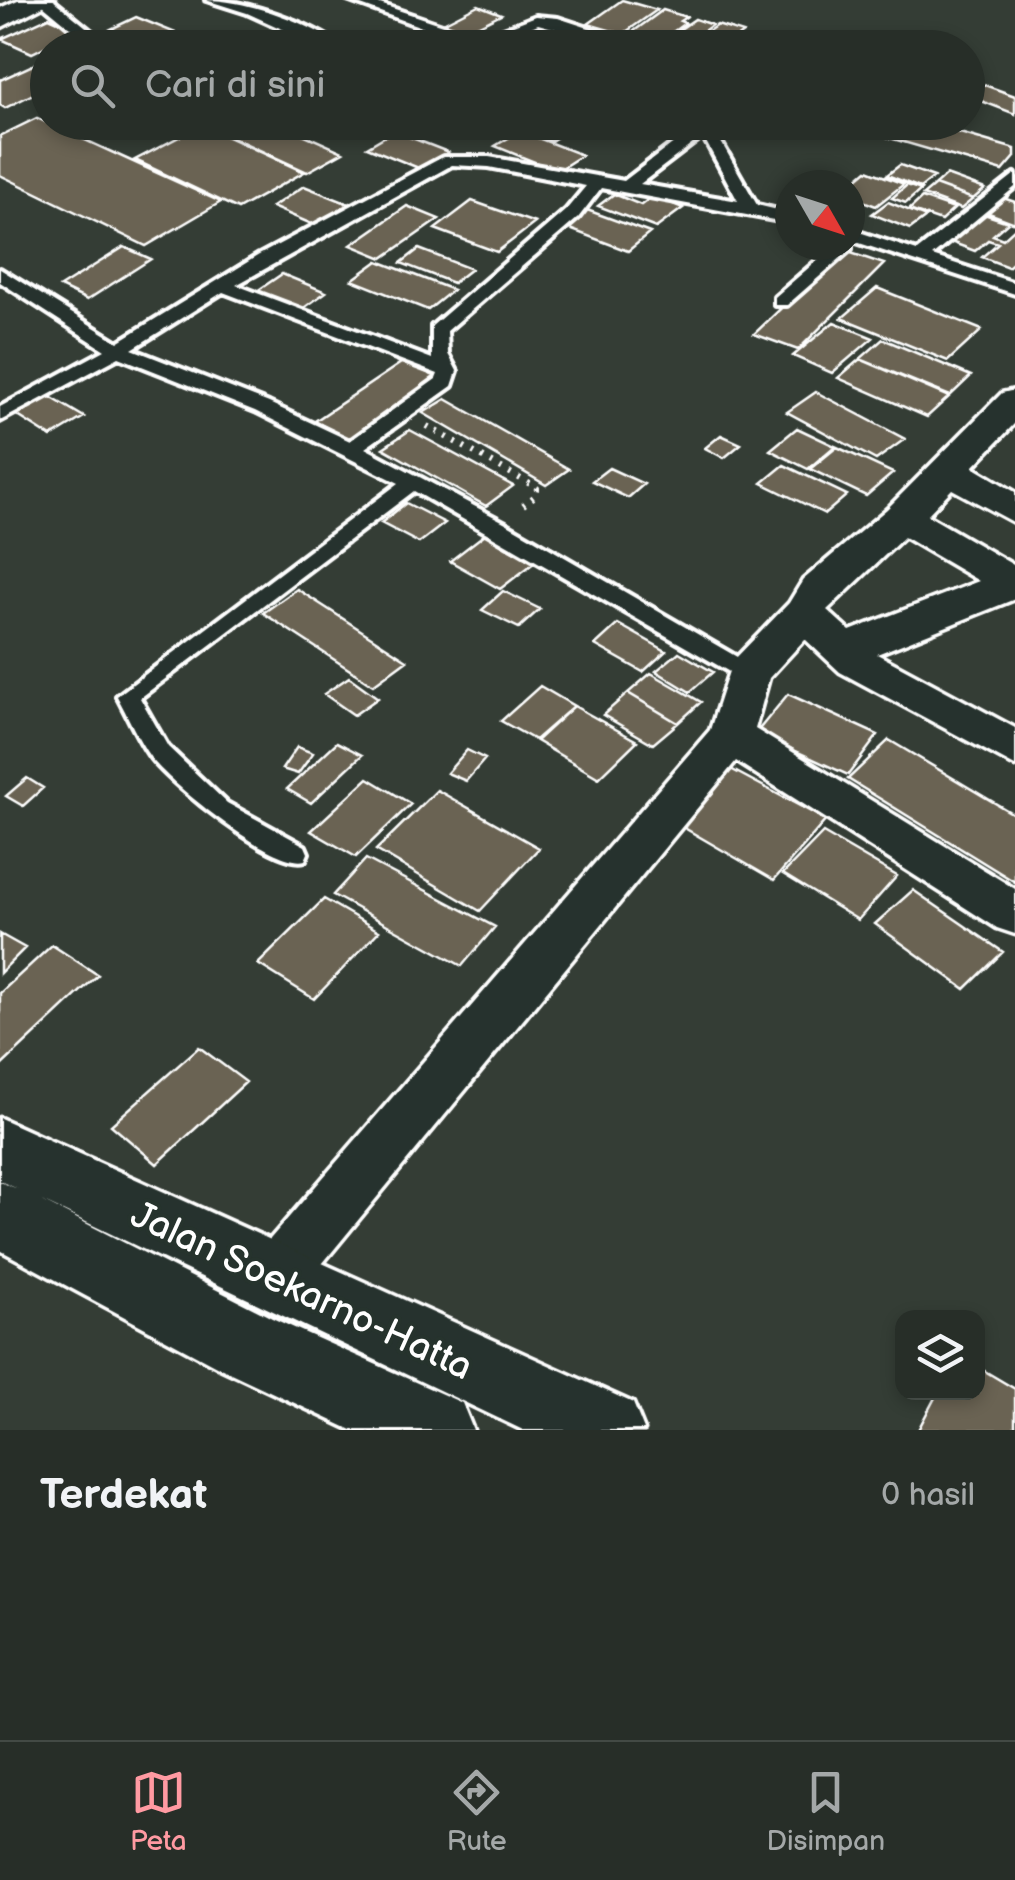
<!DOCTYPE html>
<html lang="id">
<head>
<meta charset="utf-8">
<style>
	body { margin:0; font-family:"Balsamiq Sans",sans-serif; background:#2f3630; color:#f1f3f6 }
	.controls { position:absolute; right:30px; bottom:30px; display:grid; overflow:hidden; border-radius:20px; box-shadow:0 5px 15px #0003 }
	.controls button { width:90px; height:90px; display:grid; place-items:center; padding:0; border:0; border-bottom:2px solid #434a45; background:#272e28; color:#f1f3f6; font:50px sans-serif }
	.compass { position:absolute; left:775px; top:170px; width:90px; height:90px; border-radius:50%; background:#272e28; box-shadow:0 5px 15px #0003; rotate:129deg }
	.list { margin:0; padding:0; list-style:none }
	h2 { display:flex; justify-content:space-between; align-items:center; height:130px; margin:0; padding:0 40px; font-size:42px }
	h2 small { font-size:32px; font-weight:400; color:#a4a8a8 }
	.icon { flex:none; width:55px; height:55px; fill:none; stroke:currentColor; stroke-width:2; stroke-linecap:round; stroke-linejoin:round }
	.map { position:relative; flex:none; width:1015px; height:1430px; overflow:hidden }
	.search { position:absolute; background:#272e28; box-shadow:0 5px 15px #0003; left:30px; right:30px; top:30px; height:110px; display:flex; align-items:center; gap:25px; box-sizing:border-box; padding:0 35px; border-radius:55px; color:#a4a8a8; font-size:38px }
	.sheet { height:310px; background:#272e28 }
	nav { display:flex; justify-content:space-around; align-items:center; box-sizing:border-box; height:140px; border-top:2px solid #434a45; background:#272e28; font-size:28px; color:#a4a8a8 }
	nav a { display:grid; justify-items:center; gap:5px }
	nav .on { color:#ff9aa2 }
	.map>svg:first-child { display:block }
	.building { fill:#6a6453; stroke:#fff; stroke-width:2.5 }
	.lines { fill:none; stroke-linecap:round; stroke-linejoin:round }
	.lane-casing { stroke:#fff; stroke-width:8 }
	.street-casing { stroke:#fff; stroke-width:7 }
	.primary-casing { stroke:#fff; stroke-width:7 }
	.path { stroke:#fff; stroke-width:6; stroke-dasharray:2.5 8; stroke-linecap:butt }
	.lane { fill:#26332d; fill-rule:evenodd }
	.street { fill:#26332d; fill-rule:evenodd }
	.primary { fill:#26332d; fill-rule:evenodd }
	.labels { text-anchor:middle; stroke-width:8; stroke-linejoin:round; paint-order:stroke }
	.near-street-label { font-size:38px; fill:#fff; stroke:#26332d }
</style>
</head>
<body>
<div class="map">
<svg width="1015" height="1430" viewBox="0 0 1015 1430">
	<rect width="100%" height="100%" fill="#343d35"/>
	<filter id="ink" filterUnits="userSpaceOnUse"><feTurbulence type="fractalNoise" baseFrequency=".01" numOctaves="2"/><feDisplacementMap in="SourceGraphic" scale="20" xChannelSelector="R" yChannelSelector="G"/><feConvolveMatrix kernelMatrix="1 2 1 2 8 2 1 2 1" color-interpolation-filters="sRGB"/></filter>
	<g filter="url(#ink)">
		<path class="building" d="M622,0L657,10L623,34L588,24Z
			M478,5L501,14L465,32L443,23Z
			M663,10L686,17L680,21L685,23L655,45L627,36Z
			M49,17L79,30L32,53L1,39Z
			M136,17L183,36L156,48L111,29Z
			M695,19L712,25L680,48L657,45Z
			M717,25L743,33L722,48H684Z
			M48,58V96L37,92L5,108L0,105V80Z
			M968,79L1015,96V114L968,96Z
			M37,118L221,202L146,246L0,175V136Z
			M199,122H276L343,152L307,172Z
			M408,122H444L445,123L419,138L397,130Z
			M531,122H580L551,141L520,129Z
			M879,122H922L1015,149V157L1003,171L869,132Z
			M202,125L304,172L238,209L135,160Z
			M394,131L448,152L421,169L367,147Z
			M520,131L582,155L557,171L495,146Z
			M900,165L934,177L920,188L887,175Z
			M867,170L904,184L876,206L850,196L849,185Z
			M946,175L985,189L973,199L935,185Z
			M907,185L921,190L906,203L892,198Z
			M935,185L973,199L961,209L923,195Z
			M304,186L354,206L321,228L272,207Z
			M614,194L641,205L653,196L683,208L656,228L598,206Z
			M922,198L954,209L941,221L909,210Z
			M1003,198L1015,202V223L986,212Z
			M472,201L535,223L497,252L435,229Z
			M888,202L926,217L910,229L872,214Z
			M407,206L439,219L383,258L351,245Z
			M587,210L650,233L628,251L564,227Z
			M981,213L1008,222L993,235L1003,239L1015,228V261L1008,267L982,257L998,243L988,240L975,251L948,241Z
			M124,247L151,259L87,300L60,287Z
			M419,249L471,269L453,283L401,263Z
			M842,250L884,264L798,350L754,334Z
			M378,261L453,290L428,310L352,280Z
			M282,274L326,292L301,310L257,291Z
			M877,288L982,330L948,361L842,318Z
			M834,322L873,338L832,373L793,356Z
			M883,339L971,376L950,396L860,359Z
			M860,359L949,397L927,417L838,378Z
			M404,361L442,380L353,442L315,421Z
			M816,392L905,439L876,460L787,412Z
			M47,395L84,417L51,437L15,414Z
			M446,399L569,469L546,485L423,413Z
			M797,428L835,446L808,469L770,450Z
			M410,430L513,486L486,506L383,448Z
			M721,435L741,444L724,458L705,448Z
			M837,447L893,473L866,496L810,469Z
			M784,465L847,495L825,514L762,483Z
			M609,468L644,484L628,498L592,481Z
			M406,503L445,523L419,543L381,523Z
			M489,531L539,559L500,589L450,561Z
			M297,589L407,660L373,685L263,613Z
			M503,591L540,609L519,628L482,610Z
			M618,624L666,651L643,672L595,645Z
			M679,652L713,672L690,692L656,671Z
			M651,673L701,702L678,723L628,693Z
			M349,677L378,698L354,715L324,694Z
			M540,686L574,706L535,740L501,721Z
			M628,693L678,723L653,744L603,715Z
			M788,694L878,735L848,775L756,733Z
			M574,706L637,741L599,778L536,741Z
			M889,740L1015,815V882L848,779Z
			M337,742L362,755L311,803L287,789Z
			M297,747L313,753L298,774L282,769Z
			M467,750L485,759L466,781L447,773Z
			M727,767L826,820L774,880L674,822Z
			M27,778L43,788L23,806L6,796Z
			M368,778L411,804L356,857L311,831Z
			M437,790L539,848L480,911L376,850Z
			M823,833L897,876L858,920L783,874Z
			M366,859L495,927L462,966L333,895Z
			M913,890L1003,952L965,989L875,924Z
			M324,899L379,931L314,999L258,964Z
			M0,934L25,948L0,973Z
			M52,945L98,975L0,1067V993Z
			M199,1047L246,1082L157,1164L111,1125Z
			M978,1367L1015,1389V1430H918L938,1392H978Z"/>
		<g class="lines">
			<g class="lane-casing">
				<path id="lane" d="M37,0H53L112,48H95Z
					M206,0C248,0 310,23 344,48H324L247,13Z
					M347,0H368L481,38L536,16L558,18L650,48H626L538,24L495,43L500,48H480Z
					M120,122H140L159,134L145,137Z
					M526,122L517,128L509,123L510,122Z
					M701,122H718L713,128L757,205L790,213V223L601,188L578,218L447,331L448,354L457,371L452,386L365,448L504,522L756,668L759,673L756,678H740L414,491L140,698L168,747L227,803L305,846L308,853L305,860C274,869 171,784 151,758C138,740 128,716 117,696L399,483L255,411L119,357L0,421V407L105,350L0,282V269L118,342L259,255L443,157H489L624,181ZM703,136L738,201L640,184ZM452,165L489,167L586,186L566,210L432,326V359L236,285ZM223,292L438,374L436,379L350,441L269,403L132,349Z
					M1015,174V187L932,256L1015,283V294L850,240V229L917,251Z
					M851,241V249L787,305H775V297L835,245H850Z"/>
			</g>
			<g class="street-casing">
				<path id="street" d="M18,0H55L0,28V8Z
					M1015,390V423L973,467L1015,492V523L952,489L927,515L1015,566V599L877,654L1015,728V766L840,672L805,639L769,678L755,729L1015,889V934L997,928L736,761L294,1298L273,1306L252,1298L244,1279L252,1260L710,730L732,662L789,603L803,580L887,509L1002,393ZM904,537L979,581L850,631L827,610Z"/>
			</g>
			<g class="primary-casing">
				<path id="primary" d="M0,1118L633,1403L644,1430H523L42,1201L272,1318L462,1403L473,1430H352L220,1368L0,1250V1182L18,1189L0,1181Z"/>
			</g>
			<path class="path" d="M427,426L537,488L535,496L517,510"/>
			<use href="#lane" class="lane"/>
			<use href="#street" class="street"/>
			<use href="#primary" class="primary"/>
		</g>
	</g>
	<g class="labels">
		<g class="near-street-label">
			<text transform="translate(302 1290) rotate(25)" y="13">Jalan Soekarno-Hatta</text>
		</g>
	</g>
</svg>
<div class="controls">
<button><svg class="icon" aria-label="layers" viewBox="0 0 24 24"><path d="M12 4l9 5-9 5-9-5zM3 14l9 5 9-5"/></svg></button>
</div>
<svg class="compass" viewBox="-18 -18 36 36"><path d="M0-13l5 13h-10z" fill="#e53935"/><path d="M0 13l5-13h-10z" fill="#a4a8a8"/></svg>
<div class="search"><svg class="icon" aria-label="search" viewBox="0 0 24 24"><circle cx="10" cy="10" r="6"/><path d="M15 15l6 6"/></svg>Cari di sini</div>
</div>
<section class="sheet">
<h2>Terdekat<small>0 hasil</small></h2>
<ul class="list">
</ul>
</section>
<nav>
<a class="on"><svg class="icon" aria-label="map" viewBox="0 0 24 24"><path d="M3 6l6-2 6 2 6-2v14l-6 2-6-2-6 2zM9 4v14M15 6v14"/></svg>Peta</a>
<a><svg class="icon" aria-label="directions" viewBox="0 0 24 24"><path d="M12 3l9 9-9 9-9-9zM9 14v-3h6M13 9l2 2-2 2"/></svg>Rute</a>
<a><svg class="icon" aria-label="saved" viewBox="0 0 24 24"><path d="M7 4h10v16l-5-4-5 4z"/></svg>Disimpan</a>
</nav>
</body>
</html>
